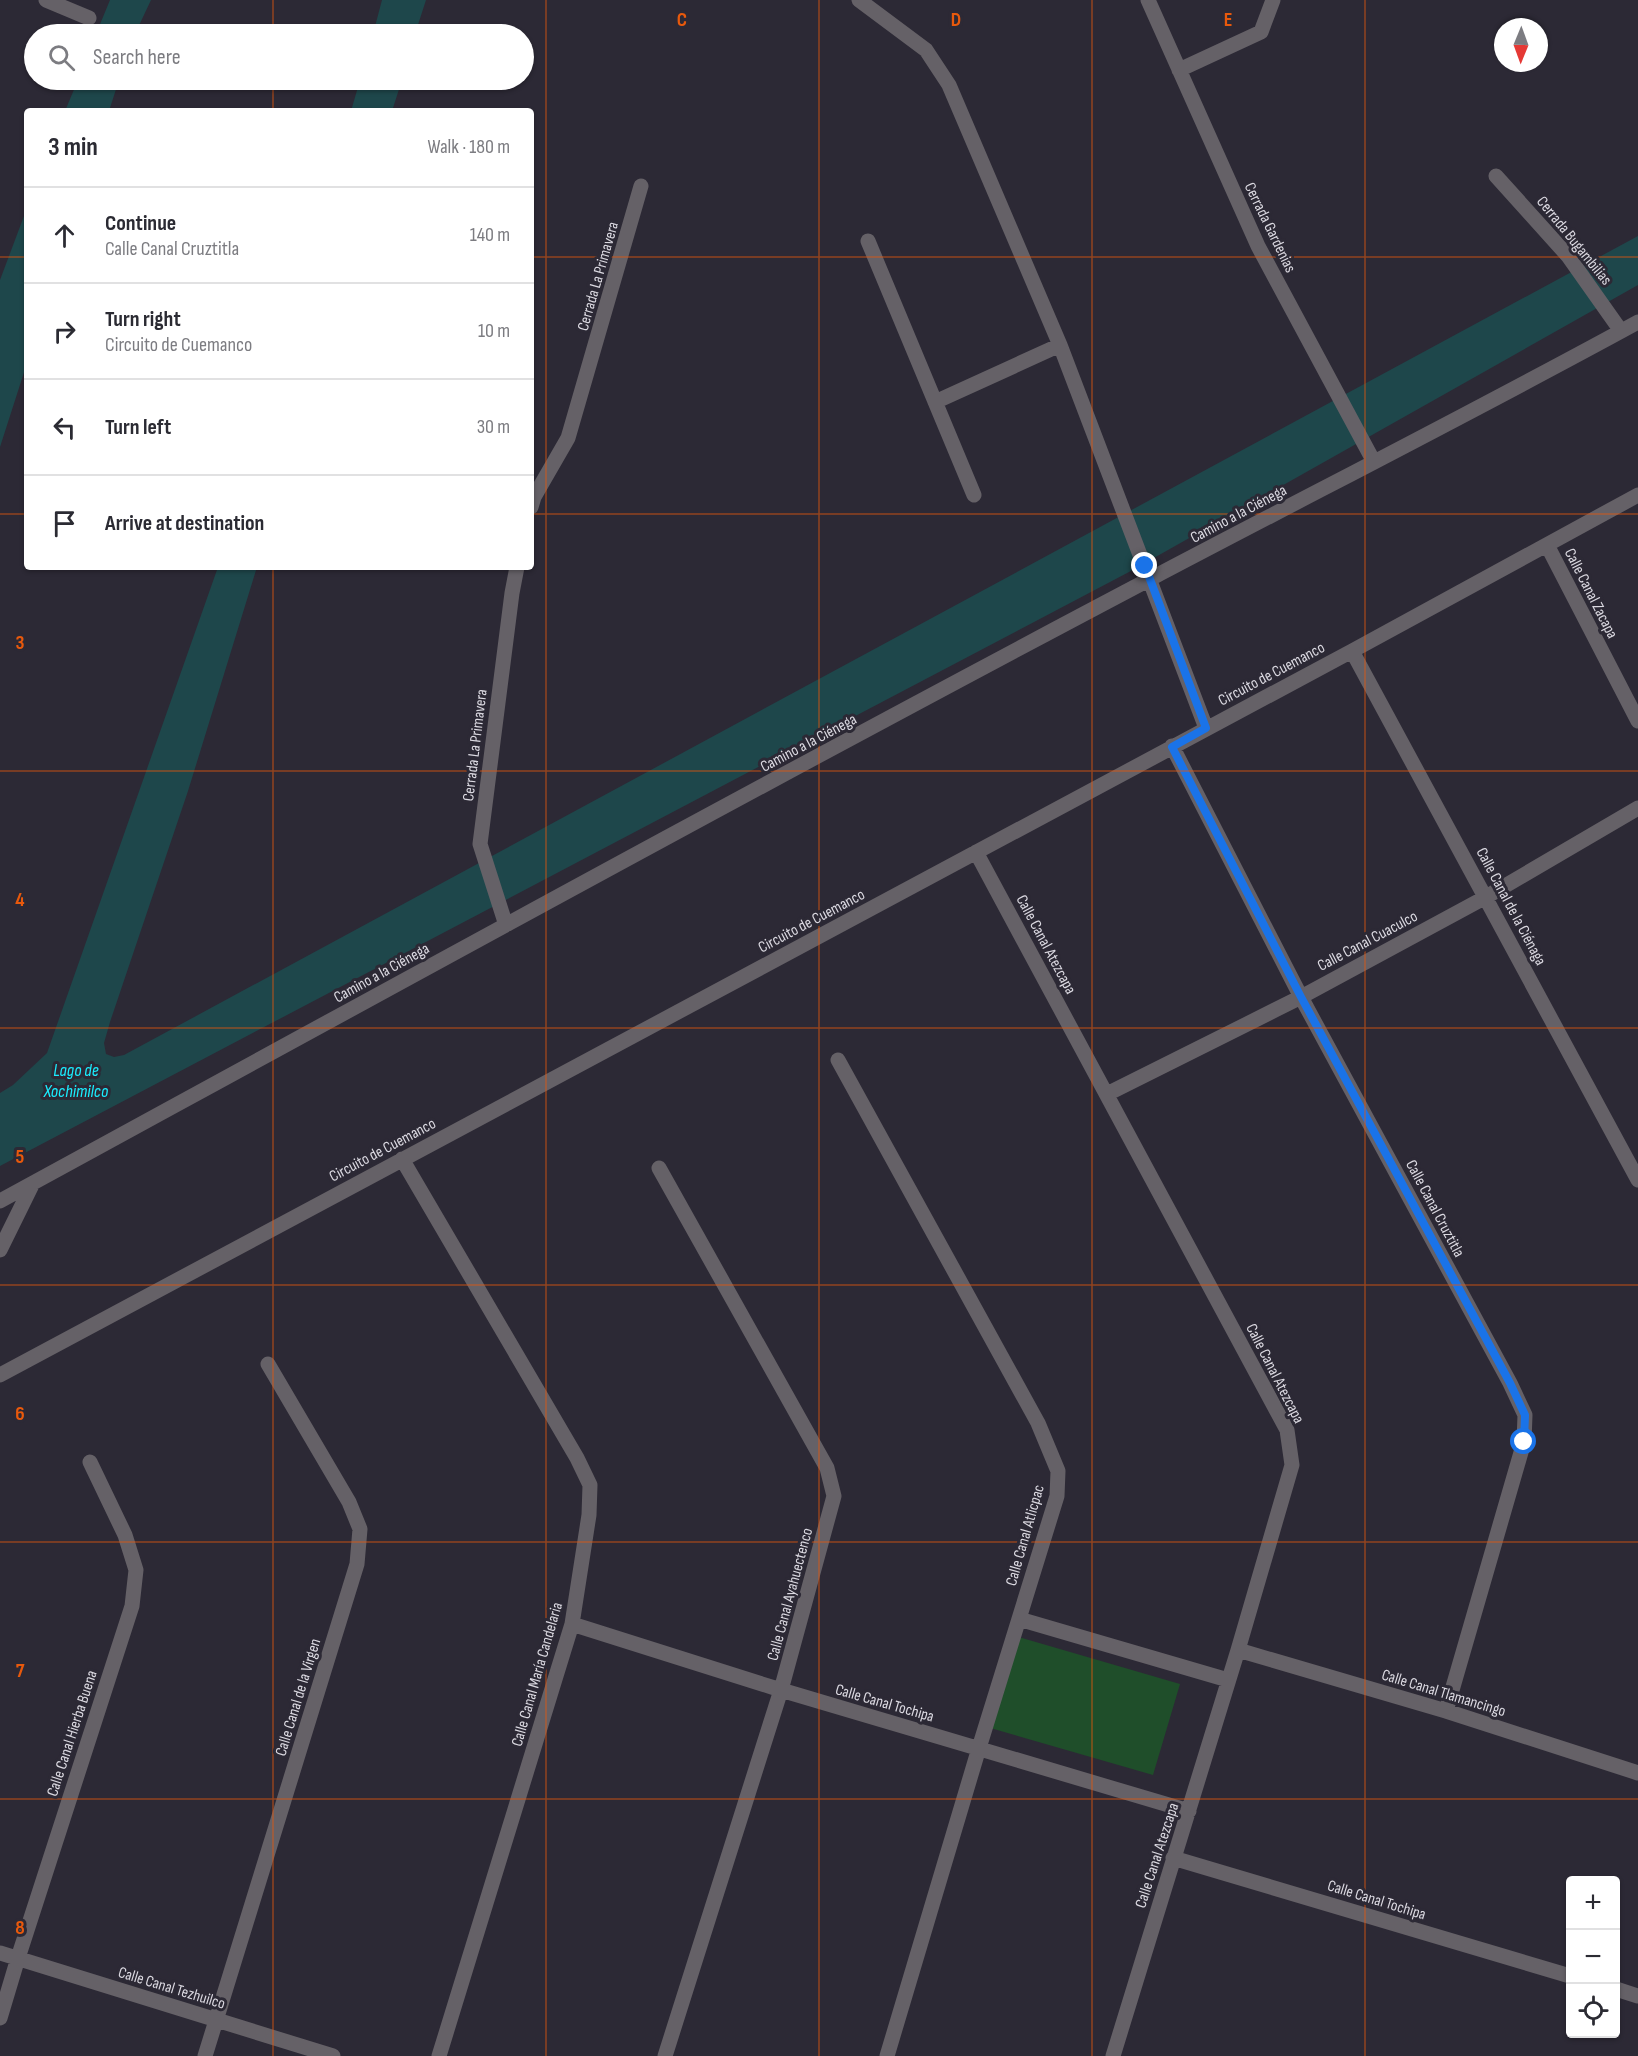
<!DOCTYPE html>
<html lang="en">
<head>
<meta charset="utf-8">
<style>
	body { margin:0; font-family:"Sofia Sans Condensed",sans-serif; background:#f7f7f7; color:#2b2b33 }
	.controls { position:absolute; right:18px; bottom:18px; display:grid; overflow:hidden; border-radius:6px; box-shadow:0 2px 4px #0004 }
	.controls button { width:54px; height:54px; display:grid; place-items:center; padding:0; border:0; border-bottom:2px solid #e1e1e2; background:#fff; color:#2b2b33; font:30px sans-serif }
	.compass { position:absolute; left:1494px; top:18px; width:54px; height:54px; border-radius:50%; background:#fff; box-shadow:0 2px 4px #0004; rotate:181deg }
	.stop { position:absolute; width:18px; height:18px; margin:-14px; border:4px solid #1a73e8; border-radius:50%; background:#fff }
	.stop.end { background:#1a73e8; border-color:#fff; box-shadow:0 2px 6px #0008 }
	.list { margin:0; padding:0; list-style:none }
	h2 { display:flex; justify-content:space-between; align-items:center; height:78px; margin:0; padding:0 24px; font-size:26px }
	h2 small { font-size:20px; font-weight:400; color:#7c7c81 }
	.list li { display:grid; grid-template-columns:39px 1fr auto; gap:18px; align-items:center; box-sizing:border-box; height:96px; padding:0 24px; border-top:2px solid #e1e1e2 }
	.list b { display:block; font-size:22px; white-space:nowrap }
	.list p { margin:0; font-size:20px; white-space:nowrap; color:#7c7c81 }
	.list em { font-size:20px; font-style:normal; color:#7c7c81 }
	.icon { flex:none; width:33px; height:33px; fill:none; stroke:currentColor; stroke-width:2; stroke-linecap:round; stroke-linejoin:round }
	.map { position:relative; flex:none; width:1638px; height:2056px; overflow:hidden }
	.search { position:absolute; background:#fff; box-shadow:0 2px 4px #0004; left:24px; top:24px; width:510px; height:66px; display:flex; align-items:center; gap:15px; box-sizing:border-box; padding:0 21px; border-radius:33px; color:#7c7c81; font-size:22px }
	.panel { position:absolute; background:#fff; box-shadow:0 2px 4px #0004; left:24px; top:108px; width:510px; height:462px; border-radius:6px }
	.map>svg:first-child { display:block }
	.green { fill:#1f4e2a }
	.water { fill:#1e474b }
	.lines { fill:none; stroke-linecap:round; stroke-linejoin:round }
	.street { stroke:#656167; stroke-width:15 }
	.route { stroke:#1a73e8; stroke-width:8 }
	.grid { fill:none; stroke:#e8590c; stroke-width:1.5; stroke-opacity:0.55 }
	.labels { text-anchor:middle; stroke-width:6; stroke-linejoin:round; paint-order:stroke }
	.street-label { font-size:16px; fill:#dbd9e1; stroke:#2c2935 }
	.water-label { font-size:18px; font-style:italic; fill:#1aeeff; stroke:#2c2935 }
	.grid-label { font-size:20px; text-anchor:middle; font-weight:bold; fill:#e8590c; stroke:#2c2935; stroke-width:6; stroke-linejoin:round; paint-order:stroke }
</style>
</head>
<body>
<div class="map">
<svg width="1638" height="2056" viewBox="0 0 1638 2056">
	<rect width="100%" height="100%" fill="#2c2935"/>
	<path class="green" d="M1008,1634L1180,1684L1153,1775L980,1725Z"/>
	<path class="water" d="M110,0H151L135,34H96Z
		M382,0H426L415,34H373Z
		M78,80H119L109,111H65Z
		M360,80H402L392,111H351Z
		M27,208V363L0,447V280Z
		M1638,236V285L1129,572L0,1166V1093L13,1085L47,1053L218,567H257L188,791L110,1022L104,1043L106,1054L114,1057L124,1055Z"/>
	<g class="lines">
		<path class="street" d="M46,0L89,18
			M859,0L926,50L949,85L1060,345L1206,728
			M1148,0L1258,246L1374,462
			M1179,70L1261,32L1273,0
			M1496,176L1568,256L1621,331
			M868,241L974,495
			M935,402L1060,345
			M531,507L534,497L568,438L641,186
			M1547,545L1638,721
			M1352,651L1638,1180
			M1172,746L1301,997L1510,1383L1525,1415L1524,1442L1446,1711
			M976,852L1287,1430L1292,1465L1238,1650L1113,2056
			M508,924L504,919L480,844L512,593L517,567
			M838,1060L1038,1423L1058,1471L1057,1496L979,1748L887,2056
			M1107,1094L1301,997L1486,897L1638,808
			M402,1159L577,1458L590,1485L589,1515L572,1624L439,2056
			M659,1168L827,1468L834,1496L781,1690L665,2056
			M0,1201C383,992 765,782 1150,579C1313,493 1477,410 1638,322
			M0,1250L33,1183
			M0,1375L1352,651L1638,495
			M1019,1619L1228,1680
			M572,1624L781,1690L1189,1811
			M1238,1650L1446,1711L1638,1773
			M1173,1858L1570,1976
			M0,1953L333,2056
			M1616,1989L1638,1996
			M0,2018L18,1958L132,1606L136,1570L125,1535L90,1462
			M205,2056L357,1564L360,1529L349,1502L268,1364"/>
	</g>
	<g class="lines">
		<path class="route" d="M1145,566L1206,728L1172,747L1301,997L1510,1383L1525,1415L1524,1442"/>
	</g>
	<path class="grid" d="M273,0V34M546,0V2056M819,0V2056M1092,0V2056M1365,0V2056M273,80V111M0,257H27M531,257H1638M0,514H27M531,514H1638M273,567V2056M0,771H1638M0,1028H1638M0,1285H1638M0,1542H1638M0,1799H1638"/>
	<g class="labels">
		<g class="street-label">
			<text transform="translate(1271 227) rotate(64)" y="6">Cerrada Gardenias</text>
			<text transform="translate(1575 240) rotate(51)" y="6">Cerrada Bugambilias</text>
			<text transform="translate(597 276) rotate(-74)" y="6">Cerrada La Primavera</text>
			<text transform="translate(1238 513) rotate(-28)" y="6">Camino a la Ciénega</text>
			<text transform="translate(1592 593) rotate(63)" y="6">Calle Canal Zacapa</text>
			<text transform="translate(1271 673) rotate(-28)" y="6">Circuito de Cuemanco</text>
			<text transform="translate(808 742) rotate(-28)" y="6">Camino a la Ciénega</text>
			<text transform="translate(474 745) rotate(-83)" y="6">Cerrada La Primavera</text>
			<text transform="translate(1512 906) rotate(62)" y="6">Calle Canal de la Ciénaga</text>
			<text transform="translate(811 920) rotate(-28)" y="6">Circuito de Cuemanco</text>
			<text transform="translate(1367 940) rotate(-28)" y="6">Calle Canal Cuaculco</text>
			<text transform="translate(1047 944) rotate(62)" y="6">Calle Canal Atezcapa</text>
			<text transform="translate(381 972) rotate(-29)" y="6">Camino a la Ciénega</text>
			<text transform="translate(382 1149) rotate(-28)" y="6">Circuito de Cuemanco</text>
			<text transform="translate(1436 1208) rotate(62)" y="6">Calle Canal Cruztitla</text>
			<text transform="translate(1276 1373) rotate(63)" y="6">Calle Canal Atezcapa</text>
			<text transform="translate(1024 1535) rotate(-74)" y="6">Calle Canal Atlicpac</text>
			<text transform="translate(789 1594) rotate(-75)" y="6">Calle Canal Ayahuectenco</text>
			<text transform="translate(536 1674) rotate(-74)" y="6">Calle Canal María Candelaria</text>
			<text transform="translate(1444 1692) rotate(17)" y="6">Calle Canal Tlamancingo</text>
			<text transform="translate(297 1697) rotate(-73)" y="6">Calle Canal de la Virgen</text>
			<text transform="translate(885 1702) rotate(16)" y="6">Calle Canal Tochipa</text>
			<text transform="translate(71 1733) rotate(-72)" y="6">Calle Canal Hierba Buena</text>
			<text transform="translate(1156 1855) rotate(-72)" y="6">Calle Canal Atezcapa</text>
			<text transform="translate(1377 1899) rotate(17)" y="6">Calle Canal Tochipa</text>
			<text transform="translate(172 1987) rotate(17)" y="6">Calle Canal Tezhuilco</text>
		</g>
		<g class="water-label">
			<text x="76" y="1076">Lago de<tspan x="76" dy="21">Xochimilco</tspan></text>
		</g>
	</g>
	<g class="grid-label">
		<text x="682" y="26">C</text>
		<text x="956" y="26">D</text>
		<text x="1228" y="26">E</text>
		<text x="20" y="649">3</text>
		<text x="20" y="906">4</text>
		<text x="20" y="1163">5</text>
		<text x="20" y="1420">6</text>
		<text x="20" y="1677">7</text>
		<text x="20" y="1934">8</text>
	</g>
</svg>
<div class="controls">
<button>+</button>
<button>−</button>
<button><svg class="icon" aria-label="locate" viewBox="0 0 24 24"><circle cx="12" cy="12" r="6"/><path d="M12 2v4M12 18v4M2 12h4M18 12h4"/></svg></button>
</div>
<svg class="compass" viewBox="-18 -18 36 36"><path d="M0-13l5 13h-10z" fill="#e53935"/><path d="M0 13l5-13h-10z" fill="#7c7c81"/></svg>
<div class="stop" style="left:1524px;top:1442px"></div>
<div class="stop end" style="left:1145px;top:566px"></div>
<div class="search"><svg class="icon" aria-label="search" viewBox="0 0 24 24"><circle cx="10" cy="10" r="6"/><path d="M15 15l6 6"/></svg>Search here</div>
<section class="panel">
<h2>3 min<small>Walk · 180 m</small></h2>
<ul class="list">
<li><svg class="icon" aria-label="ahead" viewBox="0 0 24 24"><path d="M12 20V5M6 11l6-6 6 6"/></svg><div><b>Continue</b><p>Calle Canal Cruztitla</p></div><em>140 m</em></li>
<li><svg class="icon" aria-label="right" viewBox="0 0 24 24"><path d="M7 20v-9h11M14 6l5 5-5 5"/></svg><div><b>Turn right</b><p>Circuito de Cuemanco</p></div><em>10 m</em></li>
<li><svg class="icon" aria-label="left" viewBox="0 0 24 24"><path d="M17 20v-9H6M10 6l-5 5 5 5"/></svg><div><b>Turn left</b></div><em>30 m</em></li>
<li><svg class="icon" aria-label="arrive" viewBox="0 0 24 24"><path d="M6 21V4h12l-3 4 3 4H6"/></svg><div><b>Arrive at destination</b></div></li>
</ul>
</section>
</div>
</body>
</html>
